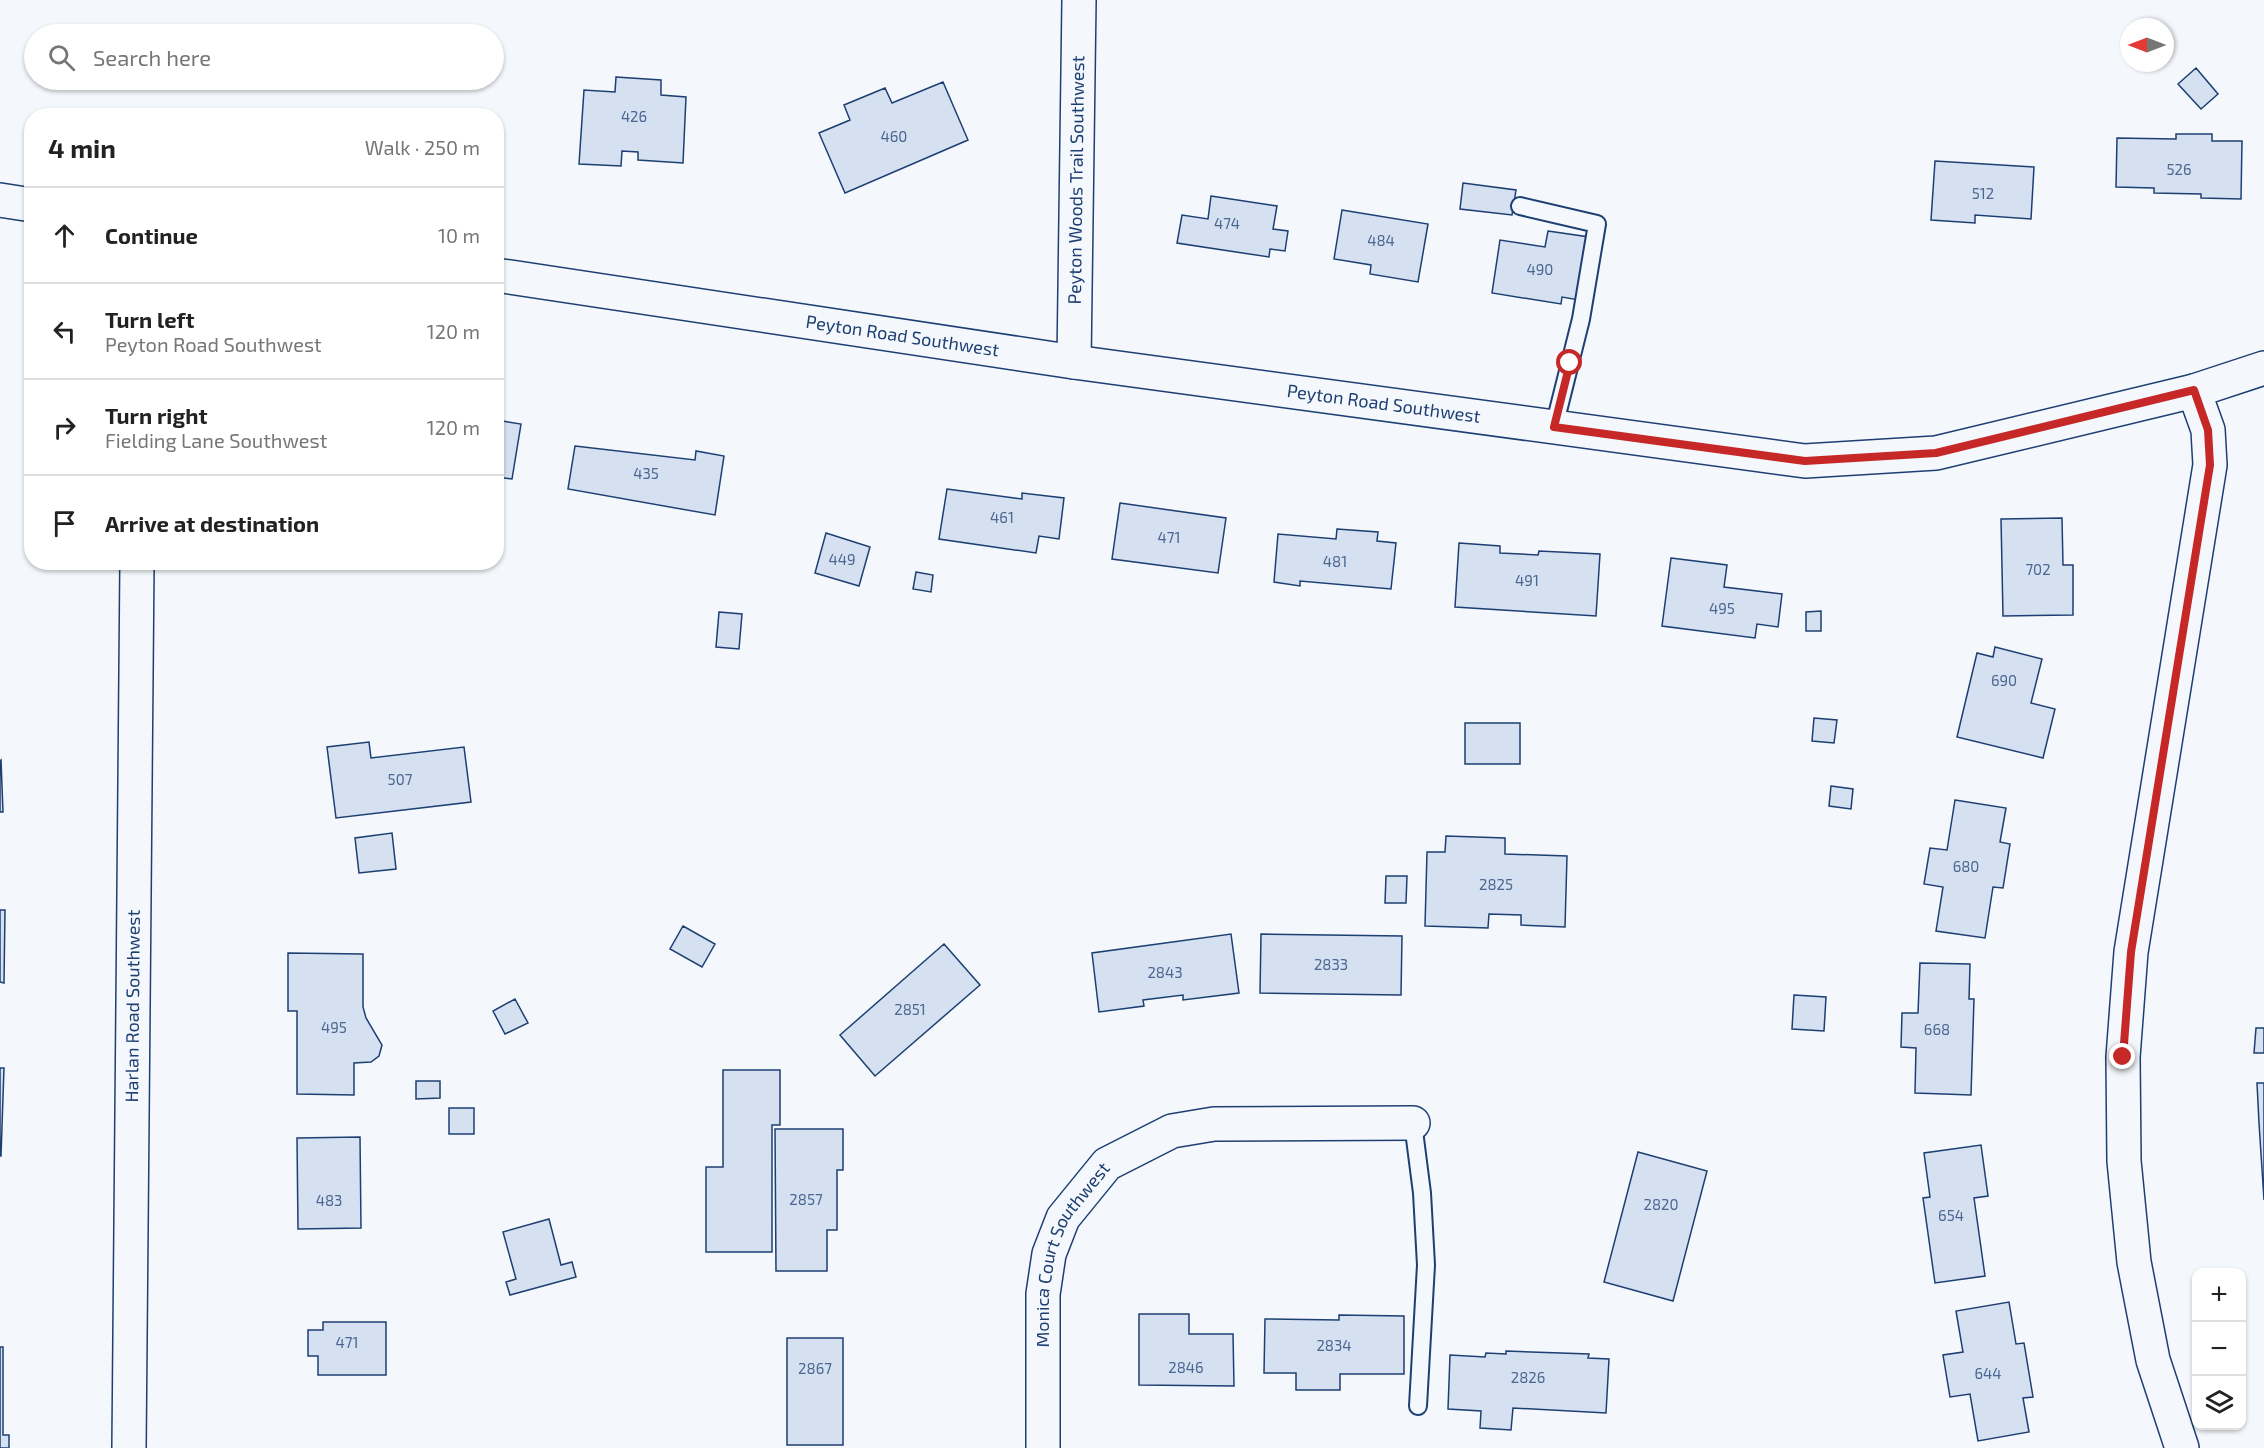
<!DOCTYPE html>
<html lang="en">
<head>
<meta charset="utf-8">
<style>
	body { margin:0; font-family:"Exo 2",sans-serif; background:#f6f6f6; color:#222 }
	.controls { position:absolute; right:18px; bottom:18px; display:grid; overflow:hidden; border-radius:12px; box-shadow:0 2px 4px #0004 }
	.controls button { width:54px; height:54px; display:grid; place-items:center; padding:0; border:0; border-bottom:2px solid #e0e0e0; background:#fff; color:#222; font:30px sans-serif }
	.compass { position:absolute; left:2120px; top:18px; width:54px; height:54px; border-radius:50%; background:#fff; box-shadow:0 2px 4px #0004; rotate:270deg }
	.stop { position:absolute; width:18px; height:18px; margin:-14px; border:4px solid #c62828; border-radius:50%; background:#fff }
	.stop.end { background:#c62828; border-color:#fff; box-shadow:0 2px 6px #0008 }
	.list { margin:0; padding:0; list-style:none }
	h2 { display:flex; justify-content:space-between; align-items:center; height:78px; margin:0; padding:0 24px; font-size:26px }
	h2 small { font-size:20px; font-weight:400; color:#767676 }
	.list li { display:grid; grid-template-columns:39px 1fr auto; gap:18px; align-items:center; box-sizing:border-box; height:96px; padding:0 24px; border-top:2px solid #e0e0e0 }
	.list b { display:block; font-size:22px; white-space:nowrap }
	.list p { margin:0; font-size:20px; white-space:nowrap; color:#767676 }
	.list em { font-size:20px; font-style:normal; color:#767676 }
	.icon { flex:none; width:33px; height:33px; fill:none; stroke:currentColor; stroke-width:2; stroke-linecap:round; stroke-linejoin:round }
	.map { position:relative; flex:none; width:2264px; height:1448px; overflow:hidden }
	.search { position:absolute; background:#fff; box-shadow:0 2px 4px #0004; left:24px; top:24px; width:480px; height:66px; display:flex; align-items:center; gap:15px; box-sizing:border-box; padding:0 21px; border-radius:33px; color:#767676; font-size:22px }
	.panel { position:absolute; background:#fff; box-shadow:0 2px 4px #0004; left:24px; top:108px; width:480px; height:462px; border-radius:24px }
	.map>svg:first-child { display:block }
	.building { fill:#d5e0f0; stroke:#1d3f73; stroke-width:1.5 }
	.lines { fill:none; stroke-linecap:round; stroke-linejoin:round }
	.service-casing { stroke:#1d3f73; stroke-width:20 }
	.minor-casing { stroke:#1d3f73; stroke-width:36 }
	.tertiary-casing { stroke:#1d3f73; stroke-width:36 }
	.service { stroke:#f4f7fb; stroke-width:16 }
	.minor { stroke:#f4f7fb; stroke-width:33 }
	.tertiary { stroke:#f4f7fb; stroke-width:33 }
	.route { stroke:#c62828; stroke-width:8 }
	.labels { text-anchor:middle; stroke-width:4.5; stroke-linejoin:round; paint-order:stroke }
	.number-label { font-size:15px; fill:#4b6792 }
	.street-label { font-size:18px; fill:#1d3f73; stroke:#f4f7fb }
</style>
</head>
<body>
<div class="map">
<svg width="2264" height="1448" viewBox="0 0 2264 1448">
	<rect width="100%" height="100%" fill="#f4f7fb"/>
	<path class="building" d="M2196,68L2218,94L2201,109L2178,84Z
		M616,77L661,80V95L686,97L683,163L638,160V152L622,151L621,166L579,164L584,90L615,92Z
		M943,82L968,140L845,193L819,133L850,120L844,105L885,88L892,103Z
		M2176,134H2212V141H2242L2241,199L2201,198V194L2154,193V188L2116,187L2117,138L2176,139Z
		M1935,161L2034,167L2031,219L1975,215V223L1931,220Z
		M1463,183L1516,190L1512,215L1460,209Z
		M1211,196L1277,206L1273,229L1288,231L1285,251L1270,249L1269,257L1177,243L1182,215L1208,219Z
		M1342,210L1428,224L1418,282L1370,274L1371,265L1334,259Z
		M1548,231L1589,237L1579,300L1562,297L1561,304L1492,293L1500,240L1545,247Z
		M496,420L521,424L512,479L496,477Z
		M575,446L695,460L696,451L724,456L715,515L568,489Z
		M947,489L1022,499V493L1064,498L1059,539L1039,536L1036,553L939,539Z
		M1120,503L1226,518L1218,573L1112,559Z
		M2062,518L2063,565H2073V615L2003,616L2001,519Z
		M1337,529L1378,532L1377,541L1396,543L1391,589L1300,581V586L1274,582L1278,534L1336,539Z
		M826,533L870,547L859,586L815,573Z
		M1459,543L1500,546V553L1538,555L1539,551L1600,554L1596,616L1455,607Z
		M1671,558L1727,565L1724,587L1782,594L1778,627L1757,624L1755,638L1662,626Z
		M916,572L933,575L931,592L913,589Z
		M1821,611V631H1806V612Z
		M719,612L742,614L739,649L716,647Z
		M1995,647L2042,659L2031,703L2055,709L2043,758L1957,737L1977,653L1993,657Z
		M1814,718L1837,720L1834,743L1812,741Z
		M1465,723H1520V764H1465Z
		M369,742L371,758L464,747L471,802L336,818L327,747Z
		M1,760L3,812H0V761Z
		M1831,786L1853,789L1851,809L1829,806Z
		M1955,800L2006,808L2000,842L2010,844L2003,888L1993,887L1985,938L1936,931L1943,887L1924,884L1930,848L1947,850Z
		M392,833L396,869L359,873L355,838Z
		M1446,836L1505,838V854L1567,856L1565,927L1521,925V915L1489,914L1488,928L1425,926L1427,852H1445Z
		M1386,876H1407L1406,903H1385Z
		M0,910H5L4,983L0,982Z
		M683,926L715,944L702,967L670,949Z
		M1231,934L1239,993L1183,1000V995L1143,1000L1144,1006L1099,1012L1092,953Z
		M1261,934L1402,936L1401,995L1260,993Z
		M944,944L980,985L875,1076L840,1035Z
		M288,953L363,954V1007L366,1018L382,1045L379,1056L371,1062L354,1063V1095L297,1094V1011H288Z
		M1920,963L1970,964L1969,999H1974L1971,1095L1915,1093L1916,1048L1901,1047L1902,1013H1918Z
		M1794,995L1826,997L1824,1031L1792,1029Z
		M515,999L528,1023L505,1034L493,1011Z
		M2256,1028H2264V1053H2254Z
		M0,1068H4L1,1156H0Z
		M723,1070H780V1125H772V1252H706V1167H723Z
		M416,1081H440V1098L416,1099Z
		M2257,1083H2264V1200L2259,1123Z
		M449,1108H474V1134H449Z
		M775,1129H843V1170H837V1230H827V1271H776Z
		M360,1137L361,1228L298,1229L297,1138Z
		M1981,1145L1988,1196L1974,1198L1985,1276L1935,1283L1923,1198L1930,1197L1924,1153Z
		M1638,1152L1707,1171L1673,1301L1604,1282Z
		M549,1219L561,1265L572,1262L576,1277L510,1295L506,1282L516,1279L503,1232Z
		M2009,1302L2016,1344L2024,1343L2033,1397L2023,1398L2029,1432L1978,1441L1970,1394L1950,1397L1943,1355L1963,1352L1956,1311Z
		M1139,1314H1189V1334H1233L1234,1386L1139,1385Z
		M1339,1315L1404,1316V1374H1340V1390H1296V1373H1264L1265,1319L1339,1320Z
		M323,1322H386V1375H318V1356H308V1330H323Z
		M787,1338H843V1445H787Z
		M0,1347H3V1435H9V1448H0Z
		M1506,1351L1589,1354L1588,1358L1609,1359L1606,1413L1513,1408L1511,1430L1480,1428L1481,1411L1448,1409L1450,1355L1485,1357L1486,1353L1506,1354Z"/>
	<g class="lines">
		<g class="service-casing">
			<path id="service" d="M1520,206L1597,224L1581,319L1554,427
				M1413,1123L1422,1193L1426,1265L1418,1406"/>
		</g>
		<g class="minor-casing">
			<g id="minor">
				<path id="s1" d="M1074,362L1079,0"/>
				<path id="s2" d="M129,1448L137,562"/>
				<path id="s3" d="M1043,1448V1294L1049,1254L1063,1218L1107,1164L1172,1131L1214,1124L1413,1123"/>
				<path d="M2182,1448L2153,1360L2134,1262L2124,1161L2123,1057L2131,952L2210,465L2208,430L2194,391"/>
			</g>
		</g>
		<g class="tertiary-casing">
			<g id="tertiary">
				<path d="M0,200L32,205"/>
				<path id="s4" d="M496,275L1074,362L1805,461L1936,453L2194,391L2264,368"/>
			</g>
		</g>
		<use href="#service" class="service"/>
		<use href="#minor" class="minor"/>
		<use href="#tertiary" class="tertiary"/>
	</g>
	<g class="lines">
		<path class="route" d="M1570,363L1554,427L1805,461L1936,453L2194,390L2208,430L2210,465L2131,952L2123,1057"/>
	</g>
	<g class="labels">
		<g class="number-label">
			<text x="634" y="122">426</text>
			<text x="894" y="142">460</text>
			<text x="2179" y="175">526</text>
			<text x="1983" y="199">512</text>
			<text x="1227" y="229">474</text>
			<text x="1381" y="246">484</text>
			<text x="1540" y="275">490</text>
			<text x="646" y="479">435</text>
			<text x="1002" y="523">461</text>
			<text x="1169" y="543">471</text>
			<text x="842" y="565">449</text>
			<text x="1335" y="567">481</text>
			<text x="2038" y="575">702</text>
			<text x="1527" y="586">491</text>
			<text x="1722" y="614">495</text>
			<text x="2004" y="686">690</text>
			<text x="400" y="785">507</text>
			<text x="1966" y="872">680</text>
			<text x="1496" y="890">2825</text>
			<text x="1331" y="970">2833</text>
			<text x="1165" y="978">2843</text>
			<text x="910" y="1015">2851</text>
			<text x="334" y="1033">495</text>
			<text x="1937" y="1035">668</text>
			<text x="806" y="1205">2857</text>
			<text x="329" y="1206">483</text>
			<text x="1661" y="1210">2820</text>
			<text x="1951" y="1221">654</text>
			<text x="347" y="1348">471</text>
			<text x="1334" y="1351">2834</text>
			<text x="1186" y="1373">2846</text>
			<text x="815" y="1374">2867</text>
			<text x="1988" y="1379">644</text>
			<text x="1528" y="1383">2826</text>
		</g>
		<g class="street-label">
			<text dy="6" stroke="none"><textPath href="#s1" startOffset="182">Peyton Woods Trail Southwest</textPath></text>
			<text dy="6" stroke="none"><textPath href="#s4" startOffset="411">Peyton Road Southwest</textPath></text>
			<text dy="6" stroke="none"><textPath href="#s4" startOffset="897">Peyton Road Southwest</textPath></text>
			<text dy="6" stroke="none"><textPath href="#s2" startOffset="442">Harlan Road Southwest</textPath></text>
			<text dy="6" stroke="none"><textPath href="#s3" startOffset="201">Monica Court Southwest</textPath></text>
		</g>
	</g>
</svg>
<div class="controls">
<button>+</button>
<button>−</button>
<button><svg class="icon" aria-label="layers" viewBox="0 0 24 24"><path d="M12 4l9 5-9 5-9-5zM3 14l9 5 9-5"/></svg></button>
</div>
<svg class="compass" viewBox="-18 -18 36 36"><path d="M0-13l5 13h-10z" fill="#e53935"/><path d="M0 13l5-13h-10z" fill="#767676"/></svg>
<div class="stop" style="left:1570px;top:363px"></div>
<div class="stop end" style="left:2123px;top:1057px"></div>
<div class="search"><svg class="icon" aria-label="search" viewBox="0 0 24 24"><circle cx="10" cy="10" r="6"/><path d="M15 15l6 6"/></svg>Search here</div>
<section class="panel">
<h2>4 min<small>Walk · 250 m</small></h2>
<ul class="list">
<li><svg class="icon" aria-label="ahead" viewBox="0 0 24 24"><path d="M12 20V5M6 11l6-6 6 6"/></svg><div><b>Continue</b></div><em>10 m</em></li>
<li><svg class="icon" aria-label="left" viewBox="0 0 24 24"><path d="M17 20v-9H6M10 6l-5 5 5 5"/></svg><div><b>Turn left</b><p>Peyton Road Southwest</p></div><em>120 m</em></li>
<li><svg class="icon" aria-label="right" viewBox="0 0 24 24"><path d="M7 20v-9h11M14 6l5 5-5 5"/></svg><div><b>Turn right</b><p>Fielding Lane Southwest</p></div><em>120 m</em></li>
<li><svg class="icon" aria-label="arrive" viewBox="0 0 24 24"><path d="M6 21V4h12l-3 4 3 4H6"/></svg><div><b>Arrive at destination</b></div></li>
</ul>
</section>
</div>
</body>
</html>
